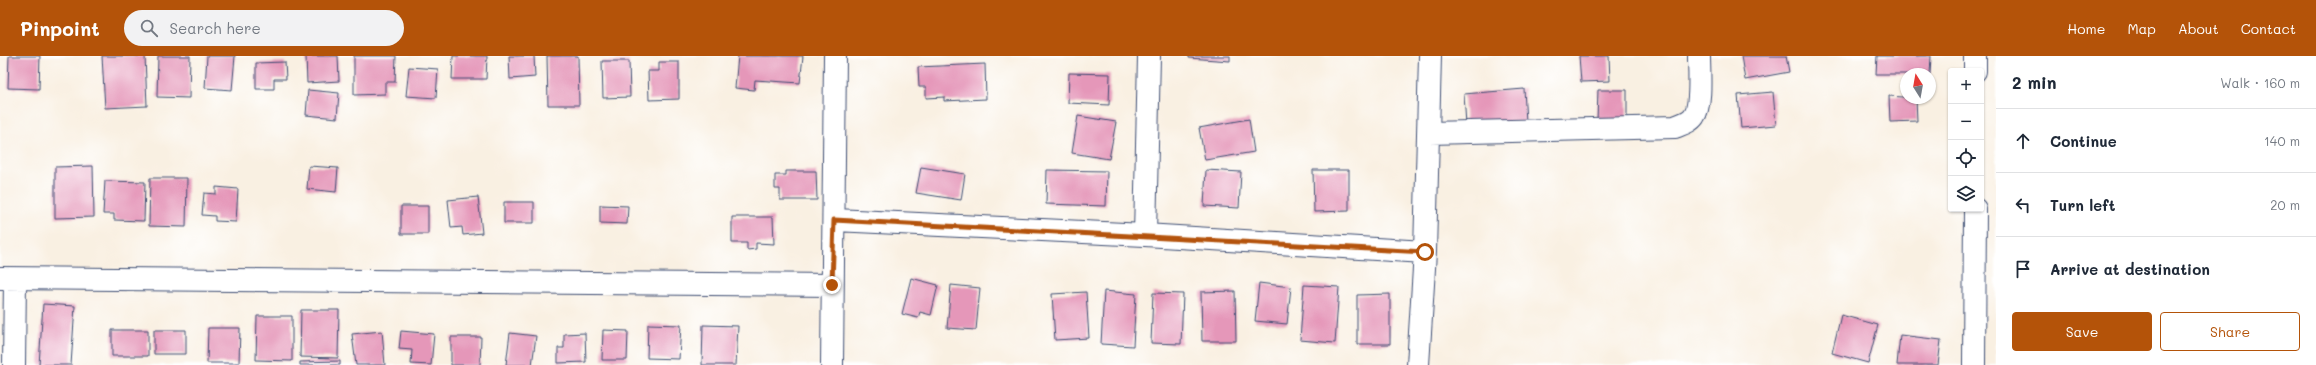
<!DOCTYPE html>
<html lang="en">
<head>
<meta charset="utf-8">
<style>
	body { margin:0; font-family:Mali,sans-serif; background:#f2f2f3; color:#1f2937 }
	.controls { position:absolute; right:12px; top:12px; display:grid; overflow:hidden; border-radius:4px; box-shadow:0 1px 3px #0004 }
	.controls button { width:36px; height:36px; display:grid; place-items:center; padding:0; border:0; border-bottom:1px solid #e0e1e3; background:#fff; color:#1f2937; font:20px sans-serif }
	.compass { position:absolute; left:1900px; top:12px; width:36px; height:36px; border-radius:50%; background:#fff; box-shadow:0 1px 3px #0004; rotate:349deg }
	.stop { position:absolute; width:12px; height:12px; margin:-9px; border:3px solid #b45309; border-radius:50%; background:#fff }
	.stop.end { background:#b45309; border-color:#fff; box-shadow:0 1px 4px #0008 }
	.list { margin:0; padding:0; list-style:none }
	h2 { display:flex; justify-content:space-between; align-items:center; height:52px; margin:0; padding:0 16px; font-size:17px }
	h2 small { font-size:13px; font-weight:400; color:#747a83 }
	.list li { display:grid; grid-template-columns:26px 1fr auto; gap:12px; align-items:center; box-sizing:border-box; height:64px; padding:0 16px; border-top:1px solid #e0e1e3 }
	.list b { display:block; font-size:15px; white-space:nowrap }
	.list em { font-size:13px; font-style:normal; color:#747a83 }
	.actions { display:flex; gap:8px; padding:12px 16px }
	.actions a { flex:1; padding:9px 0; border:1px solid #b45309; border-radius:4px; text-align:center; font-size:14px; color:#b45309 }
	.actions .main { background:#b45309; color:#fff }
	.icon { flex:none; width:22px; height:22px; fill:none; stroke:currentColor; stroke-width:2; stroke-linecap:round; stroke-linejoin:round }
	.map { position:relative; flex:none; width:1996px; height:309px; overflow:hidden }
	header { display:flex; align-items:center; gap:24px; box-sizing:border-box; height:56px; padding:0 20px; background:#b45309; color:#fff }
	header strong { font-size:19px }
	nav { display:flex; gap:22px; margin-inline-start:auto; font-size:14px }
	.search { width:280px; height:36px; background:#f2f2f3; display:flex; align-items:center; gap:10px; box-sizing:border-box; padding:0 14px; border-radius:22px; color:#747a83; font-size:15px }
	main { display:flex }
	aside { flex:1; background:#fff }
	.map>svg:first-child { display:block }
	.building { fill:#e597b9 }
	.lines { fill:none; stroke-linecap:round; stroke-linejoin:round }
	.street-casing { stroke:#3c4c72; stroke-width:24 }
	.street { stroke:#fff; stroke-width:22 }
	.route { stroke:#b45309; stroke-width:5 }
</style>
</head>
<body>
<header>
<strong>Pinpoint</strong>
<div class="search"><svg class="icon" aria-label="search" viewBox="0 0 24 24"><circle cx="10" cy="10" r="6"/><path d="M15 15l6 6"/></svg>Search here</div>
<nav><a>Home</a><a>Map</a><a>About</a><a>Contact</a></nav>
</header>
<main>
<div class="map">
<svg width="1996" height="309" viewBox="0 0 1996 309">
	<rect width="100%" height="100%" fill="#fff"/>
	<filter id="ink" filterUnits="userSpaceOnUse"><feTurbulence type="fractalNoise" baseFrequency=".025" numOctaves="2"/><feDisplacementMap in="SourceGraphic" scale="8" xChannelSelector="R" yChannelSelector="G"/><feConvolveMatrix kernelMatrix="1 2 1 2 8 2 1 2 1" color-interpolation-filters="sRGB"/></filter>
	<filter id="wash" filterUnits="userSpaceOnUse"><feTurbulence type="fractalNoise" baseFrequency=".012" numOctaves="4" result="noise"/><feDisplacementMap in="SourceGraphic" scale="16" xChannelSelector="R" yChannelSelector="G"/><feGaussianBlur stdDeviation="0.9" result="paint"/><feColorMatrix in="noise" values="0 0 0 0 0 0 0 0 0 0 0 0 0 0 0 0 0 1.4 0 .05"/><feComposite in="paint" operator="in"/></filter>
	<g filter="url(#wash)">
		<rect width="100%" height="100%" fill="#f9f0e2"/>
		<g id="blocks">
			<path class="building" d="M9,0H40L39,33L8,32Z
				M102,0H145L147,50L105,52Z
				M158,0H190L189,42L157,41Z
				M207,0H235L232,34L205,32Z
				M306,0H338L339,25L307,27Z
				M354,0H396L395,26H385V38L354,39Z
				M453,0H487L486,23H452Z
				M509,0H534L535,21L510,23Z
				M547,0H578L579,49H548Z
				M738,0H803L800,27L755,24L754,34L735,32Z
				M1189,0H1230V5L1189,2Z
				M1579,0H1609L1610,25L1581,26Z
				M1741,0H1786L1789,16L1745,24Z
				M1877,0H1931L1930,18H1876Z
				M602,5H629L630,41L603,42Z
				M285,6L286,23H274V33H256V7Z
				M659,6H679V43L649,44L648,15H659Z
				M985,8L986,43L944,45V41L926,42V31H919L918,11Z
				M409,11L438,13L436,42L406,40Z
				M1069,17L1110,18L1109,49L1068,47Z
				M1524,33L1526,66L1466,69L1464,38Z
				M308,34L339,37L337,62L306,59Z
				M1598,34H1627V65H1597Z
				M1773,36L1776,69L1741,72L1738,39Z
				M1889,40L1916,42L1917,65L1890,66Z
				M1078,60L1116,66L1109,103L1072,97Z
				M1249,63L1254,96L1205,104L1199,72Z
				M93,110L94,161L55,162V111Z
				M309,110L338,112L336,136L307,133Z
				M921,111L965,118L961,144L916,137Z
				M1047,114L1107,115L1106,150L1046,148Z
				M1206,114L1241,116L1239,152L1204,150Z
				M1313,114H1349V155L1314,156Z
				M786,115H816L817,144H780V133H775V119H786Z
				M150,122H187L186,171L149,170Z
				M105,125L145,126L144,165L114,164V158H103Z
				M216,131L238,133L236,166L215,165V160L202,159L204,137L216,138Z
				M478,141L482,177L463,179L462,171L451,172L448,144Z
				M504,146H534V167H504Z
				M600,149L628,150L627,168L600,167Z
				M401,150H428V178H401Z
				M732,161H773L774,188L756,187V193L747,194V187H732Z
				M911,222L938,229L931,259L920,256L918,262L902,258Z
				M1259,227L1291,231L1287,268L1255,265Z
				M951,229L980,232L976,274L947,272Z
				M1304,229L1339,231L1335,287L1300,284Z
				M1104,235L1136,238L1133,290L1101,288Z
				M1235,235L1236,285H1202L1201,236Z
				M1086,236L1089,282L1055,284L1052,238Z
				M1153,237L1183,238L1181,288L1151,287Z
				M1390,238V288H1357V239Z
				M43,248L75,250L71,309H39Z
				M301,254H339L338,302L300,301Z
				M1841,259L1878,269L1868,307L1832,297Z
				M257,260H292V305L256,304Z
				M648,268L681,269L679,303L647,302Z
				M703,269L738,270L736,309H702Z
				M208,272H240L239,307H207Z
				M112,274H148V300H112Z
				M154,274H186V298H154Z
				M603,274L628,275L627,304H602Z
				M382,275L385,309H356L352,278Z
				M401,275L434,278L431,309L411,308L412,294L399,293Z
				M510,277L536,280L532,309H506Z
				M585,277L586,306L558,307V292H564V278Z
				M1900,279L1941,284L1938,309H1897Z
				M451,281H481L480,309H451Z
				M340,305V309H300V306Z"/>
		</g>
	</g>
	<g filter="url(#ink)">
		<use href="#blocks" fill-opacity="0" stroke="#3c4c72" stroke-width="1"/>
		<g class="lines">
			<g class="street-casing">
				<path id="street" d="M1149,0L1145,179L1425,196
					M1975,15V0
					M1429,77L1675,71C1682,68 1690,66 1694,60C1702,49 1699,14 1699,0
					M835,164L1145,179
					M0,222L832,229
					M14,309L15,223
					M832,309L835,0
					M1418,309L1425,196L1430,0
					M1974,309L1975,153"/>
			</g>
			<use href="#street" class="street"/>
		</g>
	</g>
	<g class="lines" filter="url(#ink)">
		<path class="route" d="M832,229L834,164L1425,196"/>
	</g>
</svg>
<div class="controls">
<button>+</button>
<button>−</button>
<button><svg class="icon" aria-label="locate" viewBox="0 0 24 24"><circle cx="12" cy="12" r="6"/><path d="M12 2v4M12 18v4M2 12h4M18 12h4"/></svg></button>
<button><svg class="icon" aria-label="layers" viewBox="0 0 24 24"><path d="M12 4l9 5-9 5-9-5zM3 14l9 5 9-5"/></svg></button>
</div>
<svg class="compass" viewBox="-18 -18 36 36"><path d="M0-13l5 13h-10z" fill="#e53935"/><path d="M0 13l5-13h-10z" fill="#747a83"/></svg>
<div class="stop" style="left:1425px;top:196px"></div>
<div class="stop end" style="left:832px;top:229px"></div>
</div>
<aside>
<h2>2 min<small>Walk · 160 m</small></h2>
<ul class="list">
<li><svg class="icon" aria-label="ahead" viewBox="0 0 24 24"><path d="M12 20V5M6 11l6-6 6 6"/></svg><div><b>Continue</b></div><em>140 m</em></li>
<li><svg class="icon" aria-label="left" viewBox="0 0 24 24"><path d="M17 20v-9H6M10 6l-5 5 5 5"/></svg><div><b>Turn left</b></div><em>20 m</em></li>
<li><svg class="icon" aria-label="arrive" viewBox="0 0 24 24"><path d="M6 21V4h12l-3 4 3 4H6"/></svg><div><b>Arrive at destination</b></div></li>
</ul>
<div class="actions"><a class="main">Save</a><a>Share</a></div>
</aside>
</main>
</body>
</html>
